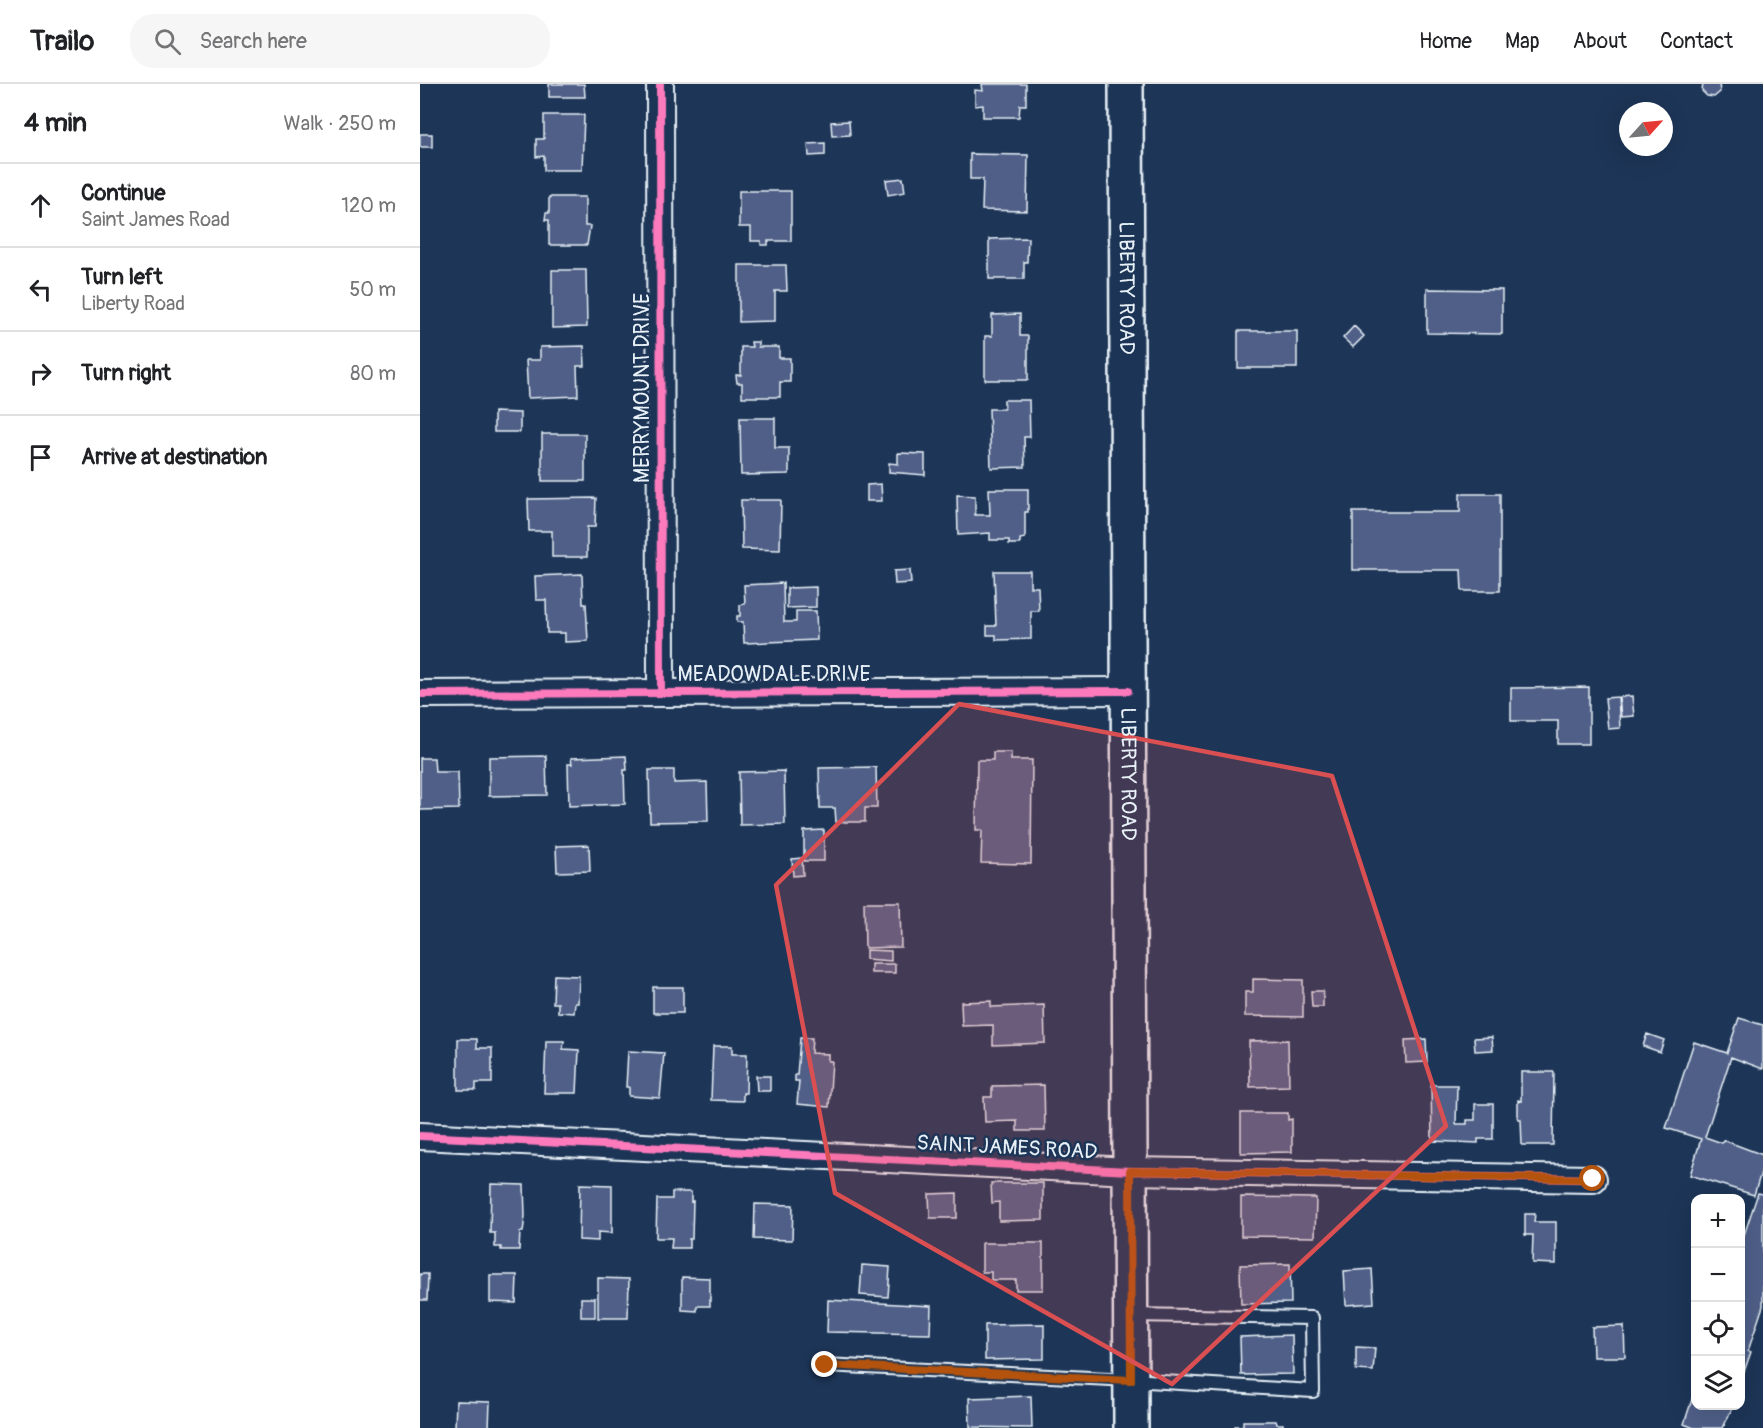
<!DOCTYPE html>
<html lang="en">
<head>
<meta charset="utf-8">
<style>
	body { margin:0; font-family:Pangolin,sans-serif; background:#f6f6f6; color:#202124 }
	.controls { position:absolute; right:18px; bottom:18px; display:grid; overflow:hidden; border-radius:12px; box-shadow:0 6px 24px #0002 }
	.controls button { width:54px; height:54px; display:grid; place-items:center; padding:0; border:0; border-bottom:2px solid #e0e0e0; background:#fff; color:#202124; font:30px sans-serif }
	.compass { position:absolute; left:1199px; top:18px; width:54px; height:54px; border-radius:50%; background:#fff; box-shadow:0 6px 24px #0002; rotate:63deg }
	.stop { position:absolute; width:18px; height:18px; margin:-14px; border:4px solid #b45309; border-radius:50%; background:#fff }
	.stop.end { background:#b45309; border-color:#fff; box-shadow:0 2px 6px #0008 }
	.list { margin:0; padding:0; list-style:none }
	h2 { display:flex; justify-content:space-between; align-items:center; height:78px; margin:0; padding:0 24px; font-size:26px }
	h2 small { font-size:20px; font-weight:400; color:#757577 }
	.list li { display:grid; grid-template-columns:39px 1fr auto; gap:18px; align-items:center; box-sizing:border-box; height:84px; padding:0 24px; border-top:2px solid #e0e0e0 }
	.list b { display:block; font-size:22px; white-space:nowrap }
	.list p { margin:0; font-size:20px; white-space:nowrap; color:#757577 }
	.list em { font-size:20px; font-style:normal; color:#757577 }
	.icon { flex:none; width:33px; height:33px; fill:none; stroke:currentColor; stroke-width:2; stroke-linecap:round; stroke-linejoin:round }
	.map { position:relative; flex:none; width:1343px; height:1344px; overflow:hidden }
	header { display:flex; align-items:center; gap:36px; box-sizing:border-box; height:84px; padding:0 30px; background:#fff; border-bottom:2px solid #e0e0e0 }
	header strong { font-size:28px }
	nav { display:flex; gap:33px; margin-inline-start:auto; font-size:21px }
	.search { width:420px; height:54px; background:#f6f6f6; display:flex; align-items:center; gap:15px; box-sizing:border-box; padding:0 21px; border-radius:24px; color:#757577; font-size:22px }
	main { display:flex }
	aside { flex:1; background:#fff }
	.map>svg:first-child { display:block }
	.building { fill:#4f5f87; stroke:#e8f1f8; stroke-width:1.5 }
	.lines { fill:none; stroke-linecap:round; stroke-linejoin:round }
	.service-casing { stroke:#e8f1f8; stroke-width:16 }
	.minor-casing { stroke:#e8f1f8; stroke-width:30 }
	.primary-casing { stroke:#e8f1f8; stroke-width:38 }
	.service { stroke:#1d3557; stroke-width:12 }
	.minor { stroke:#1d3557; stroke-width:26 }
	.primary { stroke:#1d3557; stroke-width:33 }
	.cycleway-casing { stroke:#1d3557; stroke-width:11 }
	.cycleway { stroke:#fd7abc; stroke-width:8 }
	.route { stroke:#b45309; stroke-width:8 }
	.marked { fill:#da5052; fill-opacity:0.2; stroke:#da5052; stroke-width:4.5; stroke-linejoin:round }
	.labels { text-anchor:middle; stroke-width:5; stroke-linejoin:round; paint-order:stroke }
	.street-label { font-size:21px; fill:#e8f1f8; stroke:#1d3557 }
</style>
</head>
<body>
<header>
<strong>Trailo</strong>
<div class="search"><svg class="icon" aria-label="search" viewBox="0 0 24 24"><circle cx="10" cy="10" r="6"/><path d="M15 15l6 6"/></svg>Search here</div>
<nav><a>Home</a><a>Map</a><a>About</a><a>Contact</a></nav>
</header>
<main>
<aside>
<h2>4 min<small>Walk · 250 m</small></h2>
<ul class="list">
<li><svg class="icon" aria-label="ahead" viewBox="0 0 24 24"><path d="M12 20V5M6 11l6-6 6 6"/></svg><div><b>Continue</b><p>Saint James Road</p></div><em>120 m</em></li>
<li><svg class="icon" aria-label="left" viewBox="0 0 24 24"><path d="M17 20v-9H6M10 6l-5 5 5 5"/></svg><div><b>Turn left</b><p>Liberty Road</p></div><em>50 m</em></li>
<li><svg class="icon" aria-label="right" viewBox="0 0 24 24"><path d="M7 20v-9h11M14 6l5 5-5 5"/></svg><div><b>Turn right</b></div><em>80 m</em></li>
<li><svg class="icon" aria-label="arrive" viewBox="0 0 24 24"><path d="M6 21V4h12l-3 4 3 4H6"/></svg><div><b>Arrive at destination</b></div></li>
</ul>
</aside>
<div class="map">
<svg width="1343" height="1344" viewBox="0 0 1343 1344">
	<rect width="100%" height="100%" fill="#1d3557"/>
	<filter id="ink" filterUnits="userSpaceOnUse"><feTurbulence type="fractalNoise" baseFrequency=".0167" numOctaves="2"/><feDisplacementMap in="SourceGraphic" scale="12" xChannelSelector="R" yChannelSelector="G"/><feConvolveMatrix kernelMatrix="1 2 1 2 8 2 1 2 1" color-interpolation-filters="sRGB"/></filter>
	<g filter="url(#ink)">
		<path class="building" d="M129,0H164L165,13H129Z
			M562,0H606V21H600L599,33H563V21L555,22V6L563,7Z
			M1283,0H1299L1300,8L1294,13L1287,12L1282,7Z
			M124,31H164L162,86H124V72L116,73V55H124Z
			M429,37L430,51L412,52L411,38Z
			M0,50H12V63H0Z
			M405,59V71L389,72L388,60Z
			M550,70L608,71L607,127L562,126L563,95H550Z
			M483,94L485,108L468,111L466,96Z
			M319,107H371V157H348V161H341V157H331V143H319Z
			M129,113H165V142H170L167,161H129V136H125L126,129H129Z
			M608,154L607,178H604V195H569V155Z
			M319,181H366L367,207H355V237L319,238Z
			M132,186H166L167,243L132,244Z
			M1007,205L1082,206V250L1007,249Z
			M600,230V252H608V296H565V252H572V231Z
			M934,242L944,252L933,263L923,254Z
			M818,247H877V284H818Z
			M331,258H338V263H359V274H370V298H360V313H322V299H317L316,291H321V263H332Z
			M164,262L165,282H157L158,312L108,314L106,276H120V263Z
			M584,316H609L610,353H604L605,383L571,384L569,325H584Z
			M74,328L100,329V348H74Z
			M320,334H355V364H369V390L321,391Z
			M122,350H165V397H122Z
			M478,369L505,370V391L469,388V379L478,380Z
			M461,400L462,417H447V401Z
			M569,405H608V428H605V454L600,455V460H589V456H570V449L538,451L537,411L555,412V431H570Z
			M1040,410H1080V507H1042L1041,486H933V428H1040Z
			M176,414L175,443H167V473H132V447H109L108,415Z
			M321,416H361L360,466L322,465Z
			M490,486L491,499L475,500L474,487Z
			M574,487H610V503H618L619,527H611V555L576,556V551H567V542H576Z
			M162,490L163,520H166L168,557L145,558V549H127L126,516H116L115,492Z
			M363,499L364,538H376V527H396L397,556L324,559L323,538H317V532H320V521L325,520L324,501Z
			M396,503V523L367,524V504Z
			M1169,603V660H1138V637H1091V604Z
			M1212,612L1214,632L1201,633L1199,613Z
			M1198,613L1200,644L1188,645L1185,614Z
			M573,668H591V676H612L611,780L561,779L562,746H556L557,676H573Z
			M126,672L127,711L69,712V673Z
			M206,672L207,686H204L205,720L149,722L148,680H152L151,674Z
			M0,674H14L15,688H38L39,725L0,726Z
			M456,683L457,724H445V738H416L415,724H400L399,684Z
			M229,686H254V699L287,698L288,737L230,738Z
			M364,687L365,740L320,741L319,688Z
			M404,746V777H384V747Z
			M169,761L170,787L137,788L136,762Z
			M382,774L383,791L373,792L372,775Z
			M444,818H480L481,863L445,864Z
			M446,866L471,867V877L446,875Z
			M451,880H475V889H451Z
			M134,891L159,892L158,919H155L154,929L138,928V919H133Z
			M833,895L883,896V933L825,932V908H833Z
			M233,903H263V929H233Z
			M891,907H903V923H892Z
			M571,917V923L624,921L625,959L573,961V941L542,942L541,918Z
			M1319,934L1343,941V985L1311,973L1285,1053L1302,1059L1303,1056L1343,1071V1082L1334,1111L1270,1091L1281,1055L1246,1044L1274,958L1307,969Z
			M1227,950L1244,956L1240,968L1223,962Z
			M1072,953L1073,966L1055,967L1054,954Z
			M380,954H392L391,969L408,970V977H412L409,1023L377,1020L379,997H375V991H377Z
			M38,955H57V964H72V999H56V1006H38Z
			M1006,955L1007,978L986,979L985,956Z
			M868,956L869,1002L830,1003L829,957Z
			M126,957H144L143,965L159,966L157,1009H124Z
			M293,962H312V970H327L326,1009H323V1017L291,1016Z
			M208,967L244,969L240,1014L209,1012V1003H206Z
			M1101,988H1134L1133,1061H1102L1101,1035H1098V1016L1101,1017Z
			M336,992H350V1007H337Z
			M624,1001L625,1047H597V1037L565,1038L564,1013H572V1002Z
			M1011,1001H1037L1036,1040H1047V1036H1055V1020H1073V1055H1058V1059L1012,1057Z
			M821,1029H868V1036L872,1035V1068L821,1069Z
			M571,1099H623V1136L579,1137V1118L572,1119Z
			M71,1100L104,1101L105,1132L103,1148H100L99,1166H81V1163H75V1149H70Z
			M160,1100L192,1101V1149L178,1148V1157L159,1156Z
			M252,1108H271V1118L273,1117L272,1155H269V1164H251L252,1154H236L237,1115H252Z
			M537,1109V1134H510L509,1110Z
			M1338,1109L1343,1110V1222L1328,1267L1331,1268L1320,1299V1163Z
			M821,1113L896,1114L895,1153L821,1152Z
			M335,1120L373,1121L372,1156L334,1155Z
			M1105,1130H1115L1114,1138H1136V1180L1112,1179L1113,1151H1105Z
			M562,1159H623V1206H596V1196H571V1188H562Z
			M870,1180L871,1219L821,1220L820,1181Z
			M442,1181L470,1183L468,1213L440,1211Z
			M952,1185L954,1219L926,1221L924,1187Z
			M0,1190H8L7,1216H0Z
			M70,1191H97L96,1219L70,1218Z
			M262,1193L290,1194V1222H277V1227L262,1226Z
			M178,1194L209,1195L208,1234H178Z
			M161,1214H175V1233H161Z
			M408,1216L511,1222L510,1250L407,1248Z
			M624,1240V1275L565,1276V1241Z
			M1204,1242L1205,1273H1173L1172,1243Z
			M872,1251L873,1290L821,1291L820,1253Z
			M936,1263L955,1264L953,1287L936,1286Z
			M1276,1303V1322H1313L1303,1344H1274L1264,1340Z
			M611,1312L612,1344L550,1343L549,1314Z
			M36,1317L70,1318L69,1344H35Z
			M823,1337H856L857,1340H863V1344H815V1342H823Z"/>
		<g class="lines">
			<g class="service-casing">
				<path id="service" d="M404,1281L711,1296L893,1307L892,1234L712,1231"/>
			</g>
			<g class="minor-casing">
				<path id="minor" d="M240,0L241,608
					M0,610L708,607
					M0,1052L710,1087L1173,1095"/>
			</g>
			<g class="primary-casing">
				<g id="primary">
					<path id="s1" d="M706,0L711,1344"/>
				</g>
			</g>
			<use href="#service" class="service"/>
			<use href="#minor" class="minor"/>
			<use href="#primary" class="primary"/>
			<g class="cycleway-casing">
				<path id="cycleway" d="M240,0L241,608
					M0,610L708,607
					M0,1052L710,1087L1173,1095"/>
			</g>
			<use href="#cycleway" class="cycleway"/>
		</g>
	</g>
	<g class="lines" filter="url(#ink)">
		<path class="route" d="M405,1281L711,1296L710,1087L1173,1095"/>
	</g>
	<path class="marked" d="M539,620L912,692L1026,1042L752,1300L415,1109L356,801Z"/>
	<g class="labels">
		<g class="street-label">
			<text dy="7" stroke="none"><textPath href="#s1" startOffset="204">LIBERTY ROAD</textPath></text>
			<text transform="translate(222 304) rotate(-90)" y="7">MERRYMOUNT DRIVE</text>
			<text x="354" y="597">MEADOWDALE DRIVE</text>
			<text dy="7" stroke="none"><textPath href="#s1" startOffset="690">LIBERTY ROAD</textPath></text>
			<text transform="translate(587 1063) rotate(3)" y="7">SAINT JAMES ROAD</text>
		</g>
	</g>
</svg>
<div class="controls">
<button>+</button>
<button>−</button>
<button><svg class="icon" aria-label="locate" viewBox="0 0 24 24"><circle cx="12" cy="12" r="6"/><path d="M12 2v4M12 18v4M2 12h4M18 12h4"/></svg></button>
<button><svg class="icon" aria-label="layers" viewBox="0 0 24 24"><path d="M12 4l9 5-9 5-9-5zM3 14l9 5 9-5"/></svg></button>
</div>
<svg class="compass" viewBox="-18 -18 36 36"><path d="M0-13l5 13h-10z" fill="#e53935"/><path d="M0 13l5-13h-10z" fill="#757577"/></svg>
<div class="stop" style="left:1173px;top:1095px"></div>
<div class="stop end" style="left:405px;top:1281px"></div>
</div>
</main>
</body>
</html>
